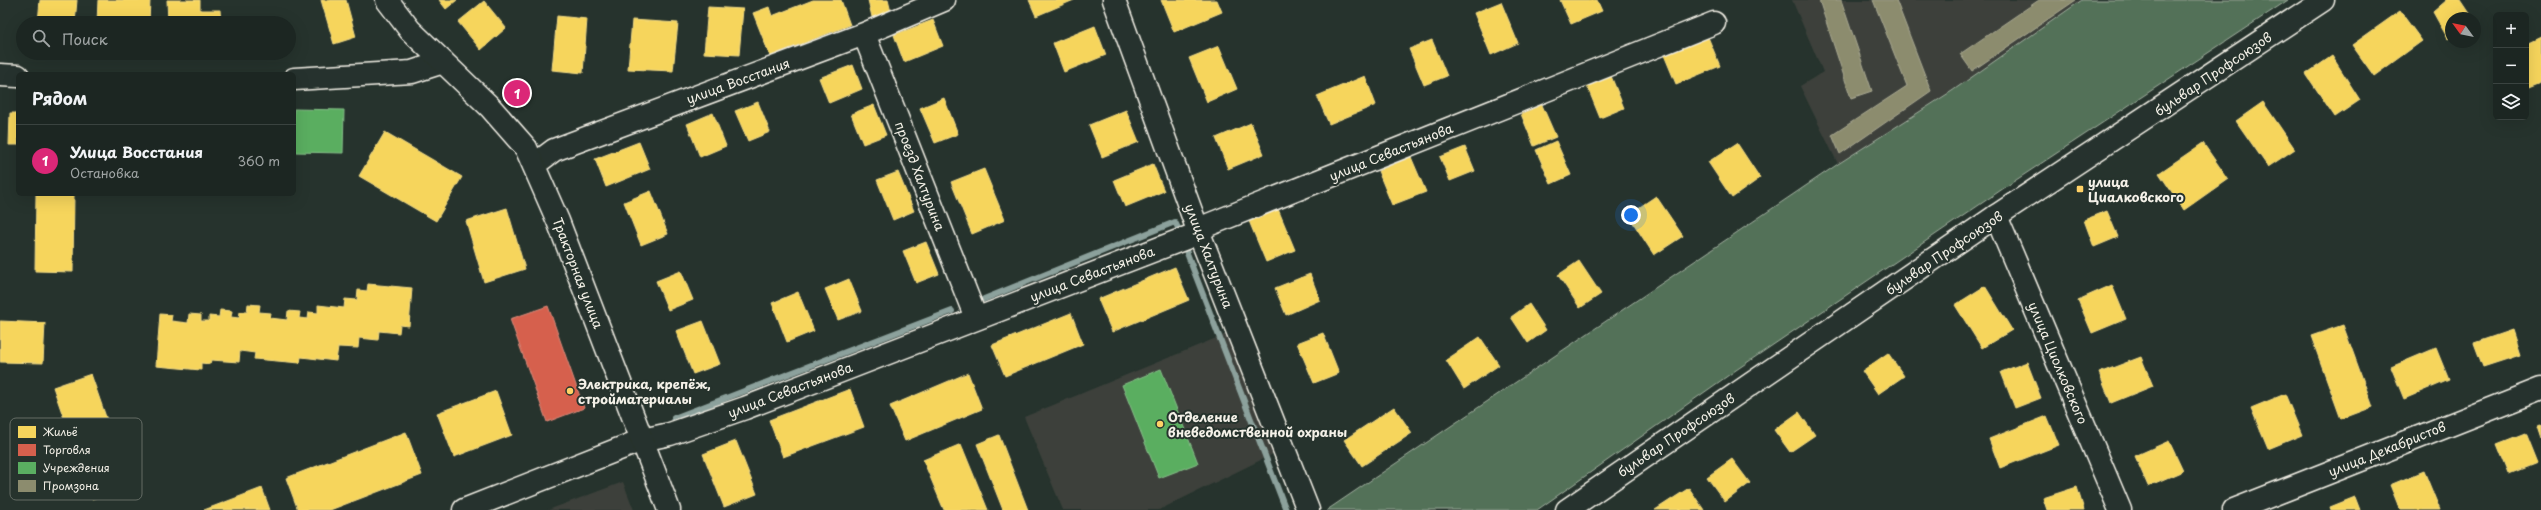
<!DOCTYPE html>
<html lang="ru">
<head>
<meta charset="utf-8">
<style>
	body { margin:0; font-family:"Playpen Sans",sans-serif; background:#252e2a; color:#f1f3f6 }
	.controls { position:absolute; right:12px; top:12px; display:grid; overflow:hidden; border-radius:6px; box-shadow:0 4px 16px #0002 }
	.controls button { width:36px; height:36px; display:grid; place-items:center; padding:0; border:0; border-bottom:1px solid #3a4340; background:#1c2622; color:#f1f3f6; font:20px sans-serif }
	.compass { position:absolute; left:2445px; top:12px; width:36px; height:36px; border-radius:50%; background:#1c2622; box-shadow:0 4px 16px #0002; rotate:303deg }
	.you { position:absolute; left:1631px; top:215px; width:14px; height:14px; margin:-10px; border:3px solid #fff; border-radius:50%; background:#1a73e8; box-shadow:0 0 0 6px #1a73e833 }
	.badge { display:grid; place-items:center; width:26px; height:26px; border-radius:50%; background:#db2777; color:#fff; font-size:13px; font-weight:700 }
	.pin { position:absolute; translate:-50% -50%; border:2px solid #fff; box-shadow:0 1px 4px #0006 }
	.list { margin:0; padding:0; list-style:none }
	h2 { display:flex; justify-content:space-between; align-items:center; height:52px; margin:0; padding:0 16px; font-size:17px }
	h2 small { font-size:13px; font-weight:400; color:#a0a5a5 }
	.list li { display:grid; grid-template-columns:26px 1fr auto; gap:12px; align-items:center; box-sizing:border-box; height:72px; padding:0 16px; border-top:1px solid #3a4340 }
	.list b { display:block; font-size:15px; white-space:nowrap }
	.list p { margin:0; font-size:13px; white-space:nowrap; color:#a0a5a5 }
	.list em { font-size:13px; font-style:normal; color:#a0a5a5 }
	.icon { flex:none; width:22px; height:22px; fill:none; stroke:currentColor; stroke-width:2; stroke-linecap:round; stroke-linejoin:round }
	.map { position:relative; flex:none; width:2541px; height:510px; overflow:hidden }
	.search { position:absolute; background:#1c2622; box-shadow:0 4px 16px #0002; left:16px; top:16px; width:280px; height:44px; display:flex; align-items:center; gap:10px; box-sizing:border-box; padding:0 14px; border-radius:22px; color:#a0a5a5; font-size:15px }
	.panel { position:absolute; background:#1c2622; box-shadow:0 4px 16px #0002; left:16px; top:72px; width:280px; height:124px; border-radius:6px }
	.map>svg:first-child { display:block }
	.built { fill:#3c413b }
	.green { fill:#527159; stroke:#a3b1a0 }
	.homes { fill:#f6d55c; stroke:#f5dd86 }
	.shops { fill:#d6604d; stroke:#df8c7c }
	.public { fill:#5aae61; stroke:#88c28a }
	.industry { fill:#8c8c6e; stroke:#abaa93 }
	.lines { fill:none; stroke-linecap:round; stroke-linejoin:round }
	.stream { stroke:#8ca19c; stroke-width:6 }
	.street-casing { stroke:#f4f1e8; stroke-width:25 }
	.secondary-casing { stroke:#f4f1e8; stroke-width:25 }
	.street { stroke:#26332d; stroke-width:22 }
	.secondary { stroke:#26332d; stroke-width:22 }
	.poi-dot { fill:#ffd166; stroke:#26332d; stroke-width:1.5 }
	.labels { text-anchor:middle; stroke-width:4; stroke-linejoin:round; paint-order:stroke }
	.street-label { font-size:13px; fill:#f4f1e8; stroke:#26332d }
	.poi-label { font-size:13px; font-weight:bold; fill:#f4f1e8; stroke:#26332d; text-anchor:start }
	.key { fill:#26332d; stroke:#646c65; stroke-width:1 }
	.key-label { font-size:11px; fill:#f4f1e8 }
</style>
</head>
<body>
<div class="map">
<svg width="2541" height="510" viewBox="0 0 2541 510">
	<rect width="100%" height="100%" fill="#26332d"/>
	<filter id="ink" filterUnits="userSpaceOnUse"><feTurbulence type="fractalNoise" baseFrequency=".025" numOctaves="2"/><feDisplacementMap in="SourceGraphic" scale="8" xChannelSelector="R" yChannelSelector="G"/><feConvolveMatrix kernelMatrix="1 2 1 2 8 2 1 2 1" color-interpolation-filters="sRGB"/></filter>
	<g filter="url(#ink)">
		<path class="built" d="M1792,0H2082L1952,91L1838,164L1800,86L1823,72Z
			M1231,332L1277,452L1159,510H1063L1024,417Z
			M623,482L634,510H548Z"/>
		<path class="green" d="M2082,0H2288L2010,184L1736,370L1537,510H1327L1838,164L1952,91Z"/>
		<path class="homes" d="M40,0H77L75,23H38Z
			M98,0H150L149,23H97Z
			M167,0H200V10H220L221,23H168Z
			M321,0H346L356,37L334,44Z
			M439,0H457L446,9Z
			M813,0H841L850,25L770,56L753,13L769,7L772,16Z
			M868,0H888L891,12L872,17Z
			M1029,0H1074L1036,16Z
			M1161,0H1217L1222,12L1174,32Z
			M1560,0H1597L1602,11L1571,24Z
			M2447,0H2461L2473,18H2451V37L2448,39L2433,12Z
			M484,1L506,28L481,50L458,22Z
			M1501,2L1518,43L1491,55L1474,13Z
			M708,7L743,9L739,55L704,53Z
			M2400,11L2422,41L2374,76L2352,45Z
			M557,16L587,19L583,73L552,70Z
			M632,20L678,23L673,71L628,69Z
			M933,20L943,46L904,62L894,35Z
			M1095,26L1106,55L1064,72L1053,43Z
			M1708,37L1720,66L1676,84L1664,55Z
			M2541,37V82L2526,88V44Z
			M1432,40L1447,76L1424,85L1409,49Z
			M1219,46L1237,89L1207,102L1189,58Z
			M2332,56L2360,100L2335,117L2306,74Z
			M853,65L862,89L829,103L819,78Z
			M1365,76L1376,105L1329,124L1317,96Z
			M1611,76L1624,108L1600,118L1587,86Z
			M944,98L958,134L935,143L920,108Z
			M758,102L770,132L748,141L735,111Z
			M2263,102L2295,149L2268,167L2236,121Z
			M874,105L886,135L863,144L851,114Z
			M1542,105L1556,137L1534,146L1521,114Z
			M1126,110L1139,142L1102,157L1089,125Z
			M10,113H18V145H9Z
			M713,113L726,146L700,157L687,124Z
			M1251,123L1264,154L1228,169L1216,138Z
			M385,132L462,177L436,221L359,176Z
			M1556,141L1571,175L1551,184L1536,150Z
			M639,142L650,169L606,187L595,159Z
			M1737,143L1760,178L1732,198L1708,162Z
			M2203,143L2228,179L2184,210L2159,173Z
			M1465,147L1475,171L1450,181L1440,157Z
			M1411,157L1426,192L1392,205L1378,171Z
			M1153,164L1164,191L1125,207L1114,180Z
			M984,169L1005,220L972,234L951,182Z
			M898,172L914,211L893,220L877,180Z
			M651,191L668,234L641,245L624,202Z
			M36,194H74L73,272L35,271Z
			M1656,196L1683,236L1654,255L1628,215Z
			M507,208L525,269L484,282L466,221Z
			M1278,209L1295,250L1266,262L1249,221Z
			M2107,211L2118,237L2094,247L2084,220Z
			M926,242L939,274L916,283L903,251Z
			M1579,261L1601,294L1580,308L1558,275Z
			M1175,267L1189,300L1112,332L1098,299Z
			M681,271L693,300L668,310L656,281Z
			M1310,274L1320,300L1286,315L1275,288Z
			M849,279L862,311L838,320L825,289Z
			M368,284L412,288L409,326L400,325L399,333L379,331L378,340L359,338L358,348L338,347L336,361L301,357L300,363L254,359L255,353L240,351L239,362L211,360L210,364L201,363V370L156,366L160,314L172,315L171,321L188,323L189,314L201,315V321H209V316L219,317L220,310L232,311L231,317L239,318L240,312H247L248,304L260,305L259,312L271,313L270,318L287,320L288,311L300,312L299,318L308,319L309,312L318,313V305L344,308L345,299L357,300L358,290L367,291Z
			M2112,285L2126,319L2092,333L2078,300Z
			M1985,286L2012,330L1982,348L1955,305Z
			M798,292L814,331L787,342L772,303Z
			M1529,304L1546,330L1528,343L1511,317Z
			M1071,313L1083,344L1005,376L992,345Z
			M0,321L45,323L43,363L0,362Z
			M703,321L720,364L693,374L676,331Z
			M2343,325L2373,407L2341,419L2311,336Z
			M2512,330L2520,355L2483,367L2474,343Z
			M1323,333L1339,373L1314,383L1297,343Z
			M1480,337L1499,365L1464,389L1446,360Z
			M2436,348L2449,380L2404,399L2391,367Z
			M1888,353L1904,376L1878,394L1862,371Z
			M2141,357L2153,386L2111,403L2099,373Z
			M2027,362L2041,398L2015,408L2001,372Z
			M968,373L982,409L905,441L890,406Z
			M91,374L130,486L92,499L53,387Z
			M850,389L864,427L783,457L769,420Z
			M496,391L512,435L454,457L437,413Z
			M2285,394L2302,435L2268,449L2251,408Z
			M1394,407L1412,433L1362,466L1344,440Z
			M1799,412L1815,435L1790,452L1774,430Z
			M2047,416L2059,445L2000,468L1989,439Z
			M2541,426V439L2537,427Z
			M406,432L422,475L330,510H298L286,478Z
			M2525,433L2537,463L2509,474L2497,444Z
			M999,435L1028,510H1003L977,444Z
			M736,441L757,494L724,507L703,454Z
			M2169,441L2183,471L2148,486L2135,456Z
			M961,444L988,510H944L923,460Z
			M1732,459L1750,483L1725,502L1707,477Z
			M2424,471L2440,510H2400L2390,485Z
			M2077,487L2084,510H2047L2043,498Z
			M262,488L270,510H204Z
			M1689,488L1704,510H1655Z
			M2355,497L2360,510H2331L2330,507Z"/>
		<path class="shops" d="M548,306L584,408L547,422L510,319Z"/>
		<path class="public" d="M294,109L344,110L343,153L294,152Z
			M1161,369L1198,463L1159,478L1122,385Z"/>
		<path class="industry" d="M1819,0H1841L1872,91L1851,98Z
			M1873,0H1896L1931,91L1840,154L1832,135L1907,86Z
			M2039,0H2076L1972,71L1960,54Z"/>
		<g class="lines">
			<path class="stream" d="M1185,248L1286,510
				M984,299L1175,222L1178,228
				M674,418L952,311"/>
			<g class="street-casing">
				<path id="street" d="M1114,0L1199,233L1308,510
					M864,34L976,318
					M0,75L18,76
					M294,79L412,72L443,62
					M534,165L554,150L864,34L944,0
					M1996,216L2120,510
					M464,510L642,440L670,434L745,408L1199,233L1208,225L1714,23
					M2234,510L2541,389"/>
			</g>
			<g class="secondary-casing">
				<path id="secondary" d="M387,0L410,30L490,107L526,148L558,221L669,510
					M1567,510L1996,216L2323,0"/>
			</g>
			<use href="#street" class="street"/>
			<use href="#secondary" class="secondary"/>
		</g>
	</g>
	<g class="poi-dot">
		<rect x="2076" y="185" width="8" height="8" rx="2"/>
		<circle cx="570" cy="391" r="4"/>
		<circle cx="1160" cy="424" r="4"/>
	</g>
	<g class="labels">
		<g class="street-label">
			<text transform="translate(2213 74) rotate(-34)" y="5">бульвар Профсоюзов</text>
			<text transform="translate(738 81) rotate(-20)" y="5">улица Восстания</text>
			<text transform="translate(1391 152) rotate(-22)" y="5">улица Севастьянова</text>
			<text transform="translate(920 176) rotate(69)" y="5">проезд Халтурина</text>
			<text transform="translate(1944 253) rotate(-34)" y="5">бульвар Профсоюзов</text>
			<text transform="translate(1209 256) rotate(69)" y="5">улица Халтурина</text>
			<text transform="translate(578 273) rotate(69)" y="5">Тракторная улица</text>
			<text transform="translate(1092 274) rotate(-21)" y="5">улица Севастьянова</text>
			<text transform="translate(2058 363) rotate(67)" y="5">улица Циолковского</text>
			<text transform="translate(790 390) rotate(-21)" y="5">улица Севастьянова</text>
			<text transform="translate(1676 435) rotate(-34)" y="5">бульвар Профсоюзов</text>
			<text transform="translate(2387 449) rotate(-22)" y="5">улица Декабристов</text>
		</g>
		<g class="poi-label">
			<text x="2088" y="187">улица<tspan x="2088" dy="15">Циалковского</tspan></text>
			<text x="578" y="389">Электрика, крепёж,<tspan x="578" dy="15">стройматериалы</tspan></text>
			<text x="1168" y="422">Отделение<tspan x="1168" dy="15">вневедомственной охраны</tspan></text>
		</g>
	</g>
	<rect x="10" y="418" width="132" height="82" rx="6" class="key"/>
	<rect x="18" y="426" width="18" height="12" fill="#f6d55c"/>
	<rect x="18" y="444" width="18" height="12" fill="#d6604d"/>
	<rect x="18" y="462" width="18" height="12" fill="#5aae61"/>
	<rect x="18" y="480" width="18" height="12" fill="#8c8c6e"/>
	<g class="key-label">
		<text x="43" y="436">Жильё</text>
		<text x="43" y="454">Торговля</text>
		<text x="43" y="472">Учреждения</text>
		<text x="43" y="490">Промзона</text>
	</g>
</svg>
<div class="controls">
<button>+</button>
<button>−</button>
<button><svg class="icon" aria-label="layers" viewBox="0 0 24 24"><path d="M12 4l9 5-9 5-9-5zM3 14l9 5 9-5"/></svg></button>
</div>
<svg class="compass" viewBox="-18 -18 36 36"><path d="M0-13l5 13h-10z" fill="#e53935"/><path d="M0 13l5-13h-10z" fill="#a0a5a5"/></svg>
<div class="you"></div>
<div class="pin badge" style="left:517px;top:93px">1</div>
<div class="search"><svg class="icon" aria-label="search" viewBox="0 0 24 24"><circle cx="10" cy="10" r="6"/><path d="M15 15l6 6"/></svg>Поиск</div>
<section class="panel">
<h2>Рядом<small></small></h2>
<ul class="list">
<li><span class="badge">1</span><div><b>Улица Восстания</b><p>Остановка</p></div><em>360 m</em></li>
</ul>
</section>
</div>
</body>
</html>
